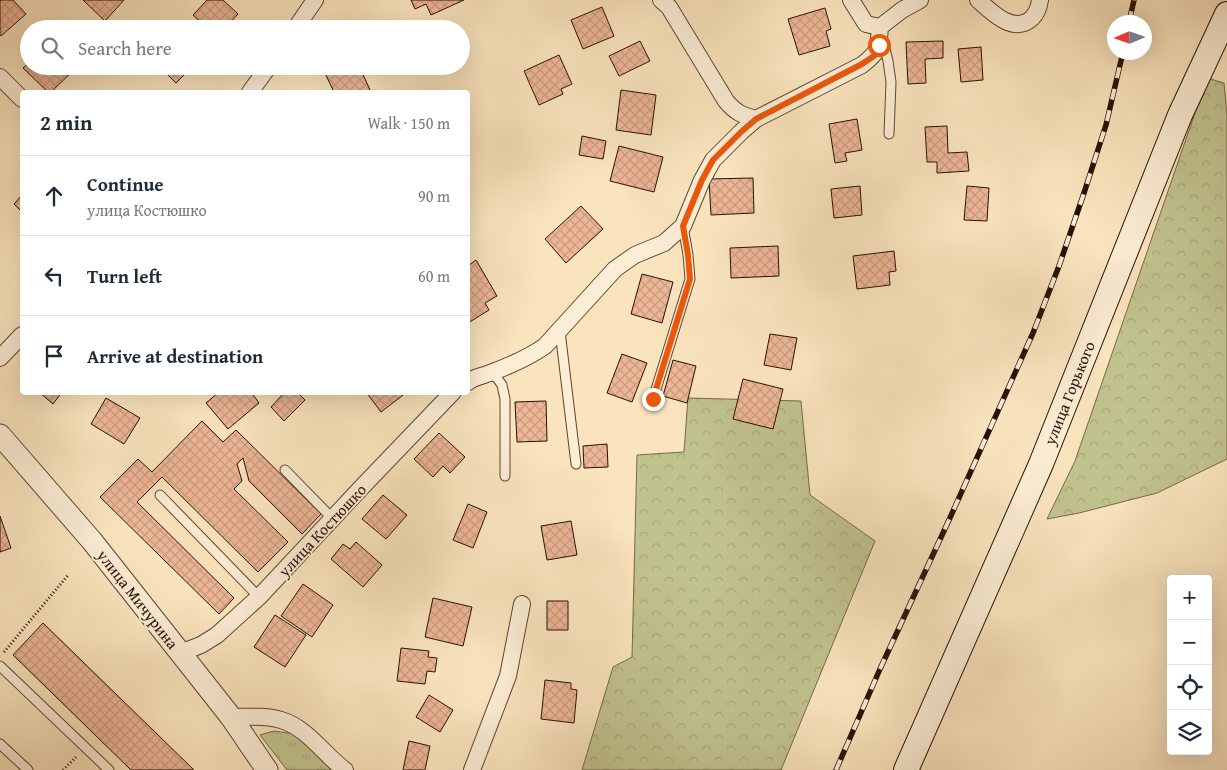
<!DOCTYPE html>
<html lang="en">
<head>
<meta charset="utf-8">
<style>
	body { margin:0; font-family:"Gentium Book Plus",serif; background:#f2f2f3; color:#1f2937 }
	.controls { position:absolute; right:15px; bottom:15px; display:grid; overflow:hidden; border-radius:5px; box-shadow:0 5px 20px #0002 }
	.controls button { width:45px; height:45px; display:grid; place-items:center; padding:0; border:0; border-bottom:1px solid #e0e1e3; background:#fff; color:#1f2937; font:25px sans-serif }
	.compass { position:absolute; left:1107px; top:15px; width:45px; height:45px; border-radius:50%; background:#fff; box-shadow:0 5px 20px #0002; rotate:268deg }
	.stop { position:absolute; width:15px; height:15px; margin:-11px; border:4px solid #ea580c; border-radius:50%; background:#fff }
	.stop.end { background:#ea580c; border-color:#fff; box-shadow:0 1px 5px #0008 }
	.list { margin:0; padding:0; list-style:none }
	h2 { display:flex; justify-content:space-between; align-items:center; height:65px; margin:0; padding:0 20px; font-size:21px }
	h2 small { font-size:16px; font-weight:400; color:#747a83 }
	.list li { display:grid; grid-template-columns:32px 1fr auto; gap:15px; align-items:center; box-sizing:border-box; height:80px; padding:0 20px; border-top:1px solid #e0e1e3 }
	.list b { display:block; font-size:19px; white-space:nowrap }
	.list p { margin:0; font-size:16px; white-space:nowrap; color:#747a83 }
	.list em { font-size:16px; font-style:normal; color:#747a83 }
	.icon { flex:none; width:28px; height:28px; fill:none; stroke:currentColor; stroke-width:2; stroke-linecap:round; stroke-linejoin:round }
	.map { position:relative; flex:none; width:1227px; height:770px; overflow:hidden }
	.search { position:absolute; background:#fff; box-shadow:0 5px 20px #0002; left:20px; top:20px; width:450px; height:55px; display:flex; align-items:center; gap:12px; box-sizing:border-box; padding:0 18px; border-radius:28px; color:#747a83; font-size:19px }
	.panel { position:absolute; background:#fff; box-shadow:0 5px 20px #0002; left:20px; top:90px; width:450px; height:305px; border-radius:5px }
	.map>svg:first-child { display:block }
	.grass { fill:url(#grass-tufts); stroke:#746a4a }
	.forest { fill:url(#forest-crowns); stroke:#746a4a }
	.building { fill:url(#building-cross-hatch); stroke:#271104 }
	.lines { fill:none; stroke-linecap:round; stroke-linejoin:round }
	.service-casing { stroke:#5c4632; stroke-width:11 }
	.minor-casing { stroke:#5c4632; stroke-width:18 }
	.tertiary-casing { stroke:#5c4632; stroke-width:23 }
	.secondary-casing { stroke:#271104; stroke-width:26 }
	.path { stroke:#271104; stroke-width:3; stroke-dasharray:1 2.5; stroke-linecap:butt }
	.service { stroke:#fcedd5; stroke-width:9 }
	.minor { stroke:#fcedd5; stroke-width:16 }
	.tertiary { stroke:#fcedd5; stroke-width:21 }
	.secondary { stroke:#fcedd5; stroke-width:24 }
	.rail-casing { stroke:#271104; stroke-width:5.5 }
	.rail { stroke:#fcedd5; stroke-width:4; stroke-dasharray:11; stroke-linecap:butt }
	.route { stroke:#ea580c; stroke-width:6 }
	.labels { text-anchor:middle; stroke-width:4; stroke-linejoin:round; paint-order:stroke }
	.street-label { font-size:16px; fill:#271104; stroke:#fcedd5 }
</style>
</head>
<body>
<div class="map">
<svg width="1227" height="770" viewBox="0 0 1227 770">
	<defs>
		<pattern id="grass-tufts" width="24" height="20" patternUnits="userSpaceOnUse" patternTransform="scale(1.25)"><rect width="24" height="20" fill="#c1c38f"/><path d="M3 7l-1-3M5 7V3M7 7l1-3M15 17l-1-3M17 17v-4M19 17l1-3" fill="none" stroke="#a6a67a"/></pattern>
		<pattern id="forest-crowns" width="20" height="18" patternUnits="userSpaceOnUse" patternTransform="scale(1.25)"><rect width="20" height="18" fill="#c1c38f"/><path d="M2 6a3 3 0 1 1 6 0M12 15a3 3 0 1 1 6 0" fill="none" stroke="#a6a67a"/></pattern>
		<pattern id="building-cross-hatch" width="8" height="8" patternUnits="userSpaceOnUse" patternTransform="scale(1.25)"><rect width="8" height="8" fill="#edb696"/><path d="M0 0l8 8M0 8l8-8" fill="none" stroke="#cb9b80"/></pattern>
	</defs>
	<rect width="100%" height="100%" fill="#fae4be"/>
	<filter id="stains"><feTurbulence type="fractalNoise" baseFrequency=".004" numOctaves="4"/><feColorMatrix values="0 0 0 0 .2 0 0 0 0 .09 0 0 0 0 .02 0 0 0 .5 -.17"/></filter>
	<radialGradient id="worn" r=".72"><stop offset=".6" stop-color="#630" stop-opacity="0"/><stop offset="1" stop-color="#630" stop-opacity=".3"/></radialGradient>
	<path class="grass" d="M274,731L295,734L337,770H287L260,735Z"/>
	<path class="forest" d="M1207,78L1224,83L1227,115V459L1157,493L1079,513L1047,519L1075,461Z
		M688,398L801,401L810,495L875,541L781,770H582L613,667L632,657L637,455L684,452Z"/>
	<path class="building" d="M0,0H13L26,14L1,36L0,34Z
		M83,0H124L105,21Z
		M207,0H223L238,14L224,29H208L193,15Z
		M411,0H464L431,15L426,4L415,9Z
		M602,7L614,36L583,49L571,20Z
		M825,8L831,29L826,31L830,46L799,55L788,19Z
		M640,41L650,61L619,76L609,56Z
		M943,41V58L925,59L926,83L908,84L906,42Z
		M981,47L983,80L961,82L958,49Z
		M559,55L572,84L561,89L563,94L539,105L524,71Z
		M29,63V66H78L51,92H48L23,68Z
		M159,66H193L176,83Z
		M330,66H359L371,92H334L323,69Z
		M621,90L656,95L651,135L616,130Z
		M857,119L862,150L845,153L847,161L835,163L829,124Z
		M947,126L948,153L967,152L969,171L937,173V162H927L925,127Z
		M582,136L606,141L603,159L579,155Z
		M619,146L663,157L654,192L610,181Z
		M753,178L754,213L711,215L709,179Z
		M860,186L862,215L834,218L831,189Z
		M967,186L989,188L987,221L964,220Z
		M22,195V212L14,204Z
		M581,206L603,229L566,263L545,239Z
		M778,246L779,276L731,278L730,248Z
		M894,251L896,271L889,272L890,285L857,289L853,256Z
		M476,260L497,296L485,303L489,310L468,323V266Z
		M642,274L673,282L662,323L631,314Z
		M770,334L797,338L791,370L764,365Z
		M622,354L647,363L632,402L607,393Z
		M673,360L696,366L687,403L663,396Z
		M743,379L783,389L773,429L733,419Z
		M39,392H62L53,404Z
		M219,392H251L259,403L228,429L206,403Z
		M285,392H297L305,400L284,421L271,407Z
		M366,392H407L381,412Z
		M106,398L140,418L124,444L91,424Z
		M546,401L547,441L517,442L515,402Z
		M202,421L223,442L236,430L321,514L302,534L249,481L243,458L237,464L242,481L234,489L288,542L258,572L162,477L137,502L234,598L219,614L100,497L138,459L152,472Z
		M439,433L465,457L450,473L443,466L433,477L414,459Z
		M607,444L608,467L584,468L583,446Z
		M383,495L407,515L386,539L362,519Z
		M468,504L487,512L473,548L453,540Z
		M0,516L11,548L0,552Z
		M571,521L577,555L547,560L541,526Z
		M356,542L382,565L363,587L331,559L343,544L350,549Z
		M303,584L333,605L312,637L281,616Z
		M433,598L472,607L463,646L425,637Z
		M547,601H568V630H547Z
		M275,615L306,635L285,667L254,647Z
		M43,623L194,770H131L13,655Z
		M401,648L429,651L428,657L437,658L435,672L427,671L425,684L397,681Z
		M545,680L571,683V689L577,690L574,723L541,719Z
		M429,695L453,710L440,732L416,717Z
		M409,741L430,746L425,770H403Z"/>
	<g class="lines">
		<g class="service-casing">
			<path id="service" d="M883,40L888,61L891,82L889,134
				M560,331L576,464
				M491,373L497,378L502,385L505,399V476
				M653,399L690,279L688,255L683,226
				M285,470L333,519
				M160,495L259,597
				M0,666L109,770
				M0,744L28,770"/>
		</g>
		<g class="minor-casing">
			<path id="minor" d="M661,0L669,7L726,101C736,113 742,115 756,119
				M851,0L866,24L880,27
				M978,0C991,12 1014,35 1032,18C1037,13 1039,7 1040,0
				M295,29L315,0
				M0,77L22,99
				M250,92L269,66
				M0,358L22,335
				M468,382C474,377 483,376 490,373C509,366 528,358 545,346L615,269L635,255L664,243L683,226L702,180L713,160L741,132L756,119L862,65C880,51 878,49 880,27L902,10L920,0
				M180,653L201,645L217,635L259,597L361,488L453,392
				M231,717C247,717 265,715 281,720C308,728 324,755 345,770
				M472,770L508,676L522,604"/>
		</g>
		<g class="tertiary-casing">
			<path id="tertiary" d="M0,435L92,541L231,717L267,770"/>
		</g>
		<g class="secondary-casing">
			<path id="secondary" d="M906,770L1041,464L1180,115L1227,14"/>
		</g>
		<path class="path" d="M4,652L69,574
			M63,770L76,757"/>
		<use href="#service" class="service"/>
		<use href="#minor" class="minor"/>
		<use href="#tertiary" class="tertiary"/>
		<use href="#secondary" class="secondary"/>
		<g class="rail-casing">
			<path id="rail" d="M1129,22L1134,0
				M836,770L880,669L949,520L1033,333L1059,266L1084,193L1106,125L1123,52"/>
		</g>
		<use href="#rail" class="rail"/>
	</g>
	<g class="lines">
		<path class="route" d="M653,399L690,279L688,255L683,226L702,180L713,160L741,132L756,119L862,64L874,56L879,45"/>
	</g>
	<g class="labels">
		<g class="street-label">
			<text transform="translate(1069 393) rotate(-68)" y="6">улица Горького</text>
			<text transform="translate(322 530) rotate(-47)" y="6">улица Костюшко</text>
			<text transform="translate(138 599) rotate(52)" y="6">улица Мичурина</text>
		</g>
	</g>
	<rect width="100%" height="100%" filter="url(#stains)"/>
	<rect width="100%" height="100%" fill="url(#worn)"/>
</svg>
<div class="controls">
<button>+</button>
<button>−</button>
<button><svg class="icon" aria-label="locate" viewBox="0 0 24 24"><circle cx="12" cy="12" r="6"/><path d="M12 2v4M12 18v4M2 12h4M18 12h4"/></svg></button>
<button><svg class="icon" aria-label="layers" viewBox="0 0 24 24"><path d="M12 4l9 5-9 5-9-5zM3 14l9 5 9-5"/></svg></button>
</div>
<svg class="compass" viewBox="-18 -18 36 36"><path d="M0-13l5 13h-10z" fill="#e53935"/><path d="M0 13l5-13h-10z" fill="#747a83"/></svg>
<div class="stop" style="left:879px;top:45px"></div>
<div class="stop end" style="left:653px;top:399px"></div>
<div class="search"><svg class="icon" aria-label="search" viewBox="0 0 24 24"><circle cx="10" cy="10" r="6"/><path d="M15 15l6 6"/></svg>Search here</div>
<section class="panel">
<h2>2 min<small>Walk · 150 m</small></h2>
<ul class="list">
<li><svg class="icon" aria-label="ahead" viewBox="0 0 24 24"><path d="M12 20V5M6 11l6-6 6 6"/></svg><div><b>Continue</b><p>улица Костюшко</p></div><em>90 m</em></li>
<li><svg class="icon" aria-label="left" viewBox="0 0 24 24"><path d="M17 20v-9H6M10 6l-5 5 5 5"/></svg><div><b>Turn left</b></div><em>60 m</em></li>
<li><svg class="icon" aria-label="arrive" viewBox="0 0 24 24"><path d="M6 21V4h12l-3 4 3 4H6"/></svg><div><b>Arrive at destination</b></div></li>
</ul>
</section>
</div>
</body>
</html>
